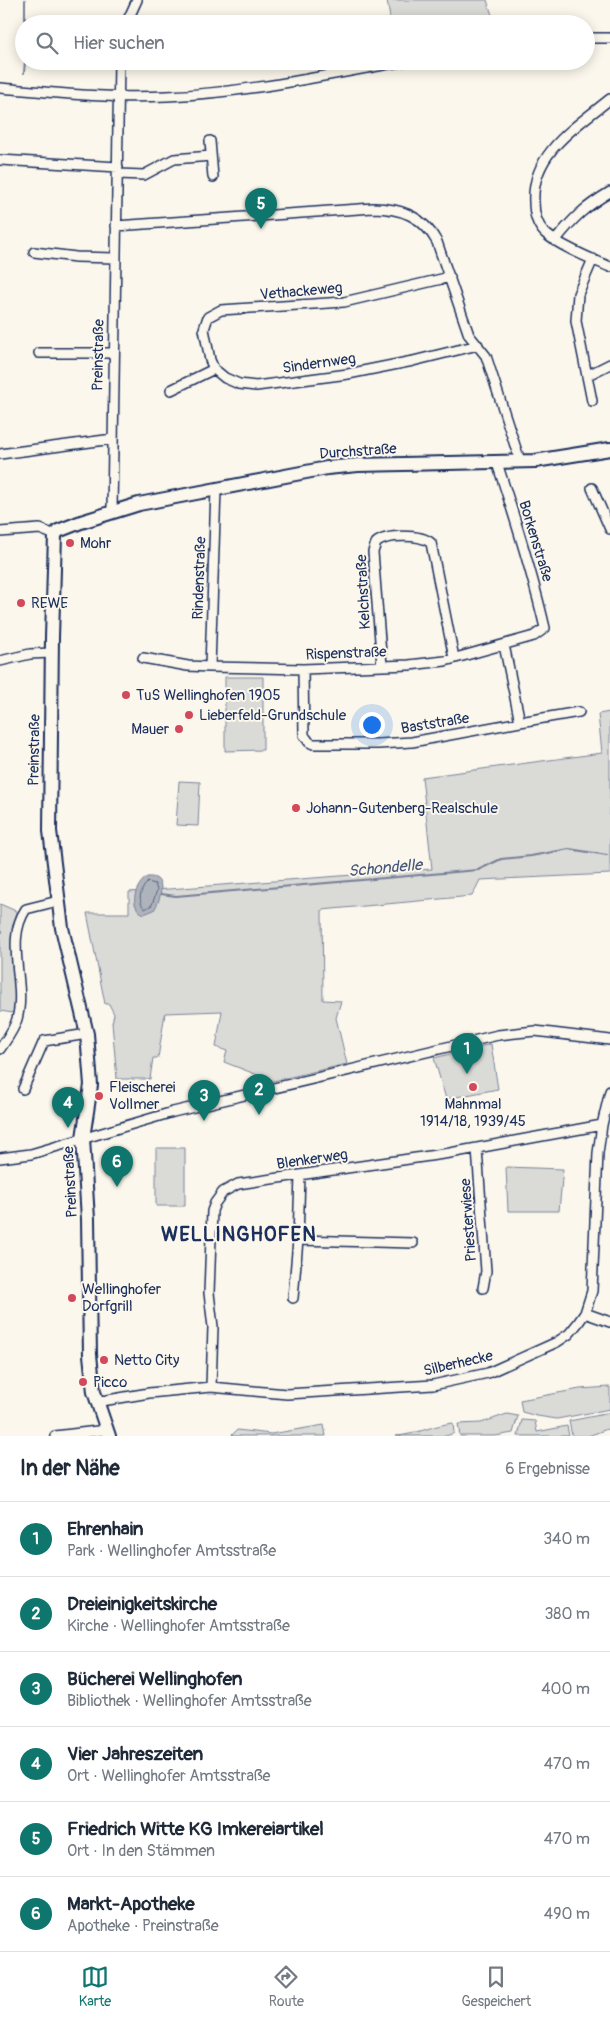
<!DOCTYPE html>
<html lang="de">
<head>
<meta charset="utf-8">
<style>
	body { margin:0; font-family:Pangolin,sans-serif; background:#f6f6f7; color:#1f2937 }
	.you { position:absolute; left:371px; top:724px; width:18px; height:18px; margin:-12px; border:4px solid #fff; border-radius:50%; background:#1a73e8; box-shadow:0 0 0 8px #1a73e833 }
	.badge { display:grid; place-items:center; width:32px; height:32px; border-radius:50%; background:#0f766e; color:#fff; font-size:16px; font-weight:700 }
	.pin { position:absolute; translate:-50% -41px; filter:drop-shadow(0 1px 2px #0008) }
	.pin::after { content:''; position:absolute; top:26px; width:18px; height:15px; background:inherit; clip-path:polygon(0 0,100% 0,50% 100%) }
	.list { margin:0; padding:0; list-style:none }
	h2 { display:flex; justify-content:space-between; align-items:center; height:65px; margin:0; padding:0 20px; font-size:21px }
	h2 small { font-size:16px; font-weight:400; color:#747a83 }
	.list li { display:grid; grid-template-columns:32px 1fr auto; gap:15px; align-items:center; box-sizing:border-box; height:75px; padding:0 20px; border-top:1px solid #e0e1e3 }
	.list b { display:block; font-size:19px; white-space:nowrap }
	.list p { margin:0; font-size:16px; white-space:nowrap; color:#747a83 }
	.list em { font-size:16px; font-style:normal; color:#747a83 }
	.icon { flex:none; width:28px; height:28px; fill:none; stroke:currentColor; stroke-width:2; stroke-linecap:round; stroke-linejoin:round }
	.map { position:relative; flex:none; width:610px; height:1436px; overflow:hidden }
	.search { position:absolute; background:#fff; box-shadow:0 2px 12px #0003; left:15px; right:15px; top:15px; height:55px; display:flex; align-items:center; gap:12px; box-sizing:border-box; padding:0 18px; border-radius:28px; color:#747a83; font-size:19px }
	.sheet { height:515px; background:#fff }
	nav { display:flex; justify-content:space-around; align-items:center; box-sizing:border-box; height:70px; border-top:1px solid #e0e1e3; background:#fff; font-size:14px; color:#747a83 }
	nav a { display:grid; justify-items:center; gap:2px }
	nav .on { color:#0f766e }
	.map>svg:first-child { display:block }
	.green { fill:#dadad7; stroke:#7a849a }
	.water { fill:#afb3bb; stroke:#747e96 }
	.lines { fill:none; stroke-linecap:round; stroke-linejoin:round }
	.shore { stroke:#566483; stroke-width:1 }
	.stream { stroke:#747e96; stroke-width:2 }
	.street-casing { stroke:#1b2f5e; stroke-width:12 }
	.secondary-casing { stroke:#1b2f5e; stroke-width:16 }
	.street { stroke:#fbf7ec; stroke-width:9 }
	.secondary { stroke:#fbf7ec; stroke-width:12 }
	.poi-dot { fill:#d1495b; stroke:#fbf7ec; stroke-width:2 }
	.labels { text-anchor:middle; stroke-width:4; stroke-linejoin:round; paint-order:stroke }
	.street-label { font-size:15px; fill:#1b2f5e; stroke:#fbf7ec }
	.poi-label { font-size:15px; fill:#1b2f5e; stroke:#fbf7ec; text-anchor:start }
	.water-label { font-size:16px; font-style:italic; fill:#47577a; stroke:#fbf7ec }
	.district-label { font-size:20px; font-weight:bold; letter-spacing:1px; fill:#1b2f5e; stroke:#fbf7ec }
</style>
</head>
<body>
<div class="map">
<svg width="610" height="1436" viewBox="0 0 610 1436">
	<rect width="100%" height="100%" fill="#fbf7ec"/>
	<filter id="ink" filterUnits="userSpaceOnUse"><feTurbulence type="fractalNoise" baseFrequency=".02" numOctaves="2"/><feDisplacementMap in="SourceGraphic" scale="10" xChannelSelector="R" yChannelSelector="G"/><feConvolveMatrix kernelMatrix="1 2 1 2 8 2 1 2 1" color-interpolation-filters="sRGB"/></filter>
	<g filter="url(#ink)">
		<path class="green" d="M387,0H487L495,24H391Z
			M225,677H263V750L225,751Z
			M610,712V874L480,880L472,896L322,910L323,1000L341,1001L336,1018L347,1064L273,1081L224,1062L227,1051L216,1047L222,1011L165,1013L158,1058H153L150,1079H117L112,1023L114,1014L109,1004H105L87,913H129V892L432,869L422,777L602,753L598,714Z
			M179,781L200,782L198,826L176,825Z
			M0,904L16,911L17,998L13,1013L0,1011Z
			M491,1044L498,1089L446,1099L434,1058Z
			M156,1148H185V1206H156Z
			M506,1167L563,1169L559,1211H508Z
			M610,1387V1409L557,1419L537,1416L522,1412L520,1400L580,1389Z
			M610,1413V1428L588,1436H572L569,1421Z
			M507,1414L518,1416L513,1433L495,1436H460L458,1424L481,1423Z
			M522,1420L535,1421L537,1432L567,1426L569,1436H518Z
			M453,1423L454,1433L446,1436H396C415,1435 433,1425 453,1423Z
			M324,1425L326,1436H231L237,1430L271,1434Z"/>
		<path class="water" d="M147,877C168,875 161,899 154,910L144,914C128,907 135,885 147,877Z"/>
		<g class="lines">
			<path class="shore" d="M148,882L155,884L157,890L152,905L145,909C137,901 140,889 148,882Z"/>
			<path class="stream" d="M25,24V0
				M24,73L25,61
				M161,894L176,896L478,870L501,859L531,856L569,849L607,855
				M0,932H1"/>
			<g class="street-casing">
				<path id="street" d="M126,24L137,0
					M586,38H610
					M0,88C56,93 111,99 167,96C247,93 326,75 405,61
					M610,99C577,126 531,153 534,202C534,213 537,225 545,233C559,246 592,259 610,267
					M210,141L213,177
					M0,160L118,167
					M118,174L144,175L174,159L211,156
					M116,226L373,208C401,208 423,216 437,242L469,335L486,356L520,461
					M555,241C574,217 585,207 610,192
					M34,252L76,257L115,258
					M450,277L344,302L221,310L208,317L204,329L210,360L214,369L225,378L239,384L256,386L348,374L413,361L478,345
					M39,353H114
					M588,375L610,364
					M171,390L214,369
					M592,401L576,321L578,294L593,259
					M0,454L113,439
					M592,488L610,529
					M112,511L119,61
					M0,532L40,529L55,535
					M143,658L188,666L210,667L303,669L409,665L445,661L534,636L545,628C532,572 515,518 497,463
					M0,661L30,654L51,653
					M382,666L373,552L376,543C386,534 421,534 431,543L454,658
					M210,667L216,489
					M303,669L304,735L309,742L313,744H378L412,742L520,722L504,645
					M520,722L579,712
					M0,1049C6,1040 14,1030 17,1019C27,984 4,941 26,909L58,901
					M23,1089L44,1041L87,1034
					M477,1149L486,1271L483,1288
					M0,1158L31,1154L173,1112L498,1035L535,1031L610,1040
					M298,1240L413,1243
					M293,1298L298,1240L300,1175
					M585,1313L610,1322
					M211,1387L213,1327L209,1293L212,1211L215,1203L223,1192L238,1184L450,1153L602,1125
					M96,1402L149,1393L211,1387L287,1394L433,1385L488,1373L557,1342L569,1334L578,1323L585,1313L592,1291L598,1153L602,1125L610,1091
					M55,1436L106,1430"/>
			</g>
			<g class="secondary-casing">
				<path id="secondary" d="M109,1436L94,1392L90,1355L88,1219L83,1138L91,1085L87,1034L62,928L50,831L52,637L55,535L58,531L81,522L139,504L327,468L358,465L535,461L610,449"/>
			</g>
			<use href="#street" class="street"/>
			<use href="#secondary" class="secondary"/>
		</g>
	</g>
	<g class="poi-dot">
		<circle cx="70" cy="543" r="5"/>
		<circle cx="21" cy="603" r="5"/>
		<circle cx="126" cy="695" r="5"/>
		<circle cx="189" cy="715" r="5"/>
		<circle cx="179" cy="729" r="5"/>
		<circle cx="296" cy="808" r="5"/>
		<circle cx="473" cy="1087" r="5"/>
		<circle cx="99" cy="1096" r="5"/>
		<circle cx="72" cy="1298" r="5"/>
		<circle cx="104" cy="1360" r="5"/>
		<circle cx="83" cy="1382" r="5"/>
	</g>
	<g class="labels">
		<g class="street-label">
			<text transform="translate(301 291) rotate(-5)" y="5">Vethackeweg</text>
			<text transform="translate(98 355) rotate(-89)" y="5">Preinstraße</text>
			<text transform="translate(319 363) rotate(-8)" y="5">Sindernweg</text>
			<text transform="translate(358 451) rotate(-4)" y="5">Durchstraße</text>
			<text transform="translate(536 541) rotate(73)" y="5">Borkenstraße</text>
			<text transform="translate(199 578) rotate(-88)" y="5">Rindenstraße</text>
			<text transform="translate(363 592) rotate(-93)" y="5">Kelchstraße</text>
			<text transform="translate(346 653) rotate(-2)" y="5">Rispenstraße</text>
			<text transform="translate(435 723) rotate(-9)" y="5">Baststraße</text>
			<text transform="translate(34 750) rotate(-89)" y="5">Preinstraße</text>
			<text transform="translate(312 1159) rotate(-8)" y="5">Blenkerweg</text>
			<text transform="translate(70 1182) rotate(-93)" y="5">Preinstraße</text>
			<text transform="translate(468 1220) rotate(-94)" y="5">Priesterwiese</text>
			<text transform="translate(458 1363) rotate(-13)" y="5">Silberhecke</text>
		</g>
		<g class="poi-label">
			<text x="80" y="548">Mohr</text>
			<text x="31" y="608">REWE</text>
			<text x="136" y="700">TuS Wellinghofen 1905</text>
			<text x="199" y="720">Lieberfeld-Grundschule</text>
			<text x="169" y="734" text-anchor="end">Mauer</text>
			<text x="306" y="813">Johann-Gutenberg-Realschule</text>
			<text x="109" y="1092">Fleischerei<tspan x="109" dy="17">Vollmer</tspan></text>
			<text x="473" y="1109" text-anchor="middle">Mahnmal<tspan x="473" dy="17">1914/18, 1939/45</tspan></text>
			<text x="82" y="1294">Wellinghofer<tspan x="82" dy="17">Dorfgrill</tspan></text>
			<text x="114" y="1365">Netto City</text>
			<text x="93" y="1387">Picco</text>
		</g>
		<g class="water-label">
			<text transform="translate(385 867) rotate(-5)" y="6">Schondelle</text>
		</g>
		<g class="district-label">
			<text x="239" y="1241">WELLINGHOFEN</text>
		</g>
	</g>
</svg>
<div class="you"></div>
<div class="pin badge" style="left:467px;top:1074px">1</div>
<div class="pin badge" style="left:259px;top:1115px">2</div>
<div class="pin badge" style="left:204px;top:1121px">3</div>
<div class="pin badge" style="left:68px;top:1128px">4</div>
<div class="pin badge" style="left:261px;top:229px">5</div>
<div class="pin badge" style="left:117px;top:1187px">6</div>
<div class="search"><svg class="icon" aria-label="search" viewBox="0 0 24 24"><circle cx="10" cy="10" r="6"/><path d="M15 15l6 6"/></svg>Hier suchen</div>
</div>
<section class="sheet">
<h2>In der Nähe<small>6 Ergebnisse</small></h2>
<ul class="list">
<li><span class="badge">1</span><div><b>Ehrenhain</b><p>Park · Wellinghofer Amtsstraße</p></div><em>340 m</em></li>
<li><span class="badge">2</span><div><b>Dreieinigkeitskirche</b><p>Kirche · Wellinghofer Amtsstraße</p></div><em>380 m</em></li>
<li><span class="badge">3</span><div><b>Bücherei Wellinghofen</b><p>Bibliothek · Wellinghofer Amtsstraße</p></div><em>400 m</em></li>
<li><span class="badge">4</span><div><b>Vier Jahreszeiten</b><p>Ort · Wellinghofer Amtsstraße</p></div><em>470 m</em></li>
<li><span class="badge">5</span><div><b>Friedrich Witte KG Imkereiartikel</b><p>Ort · In den Stämmen</p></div><em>470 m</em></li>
<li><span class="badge">6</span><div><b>Markt-Apotheke</b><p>Apotheke · Preinstraße</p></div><em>490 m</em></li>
</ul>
</section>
<nav>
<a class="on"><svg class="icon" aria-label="map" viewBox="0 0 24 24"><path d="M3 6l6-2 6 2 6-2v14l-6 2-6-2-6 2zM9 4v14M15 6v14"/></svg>Karte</a>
<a><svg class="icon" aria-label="directions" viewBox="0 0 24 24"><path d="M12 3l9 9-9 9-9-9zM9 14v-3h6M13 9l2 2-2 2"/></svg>Route</a>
<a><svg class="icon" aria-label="saved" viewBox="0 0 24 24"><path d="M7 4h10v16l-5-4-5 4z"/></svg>Gespeichert</a>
</nav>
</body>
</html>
